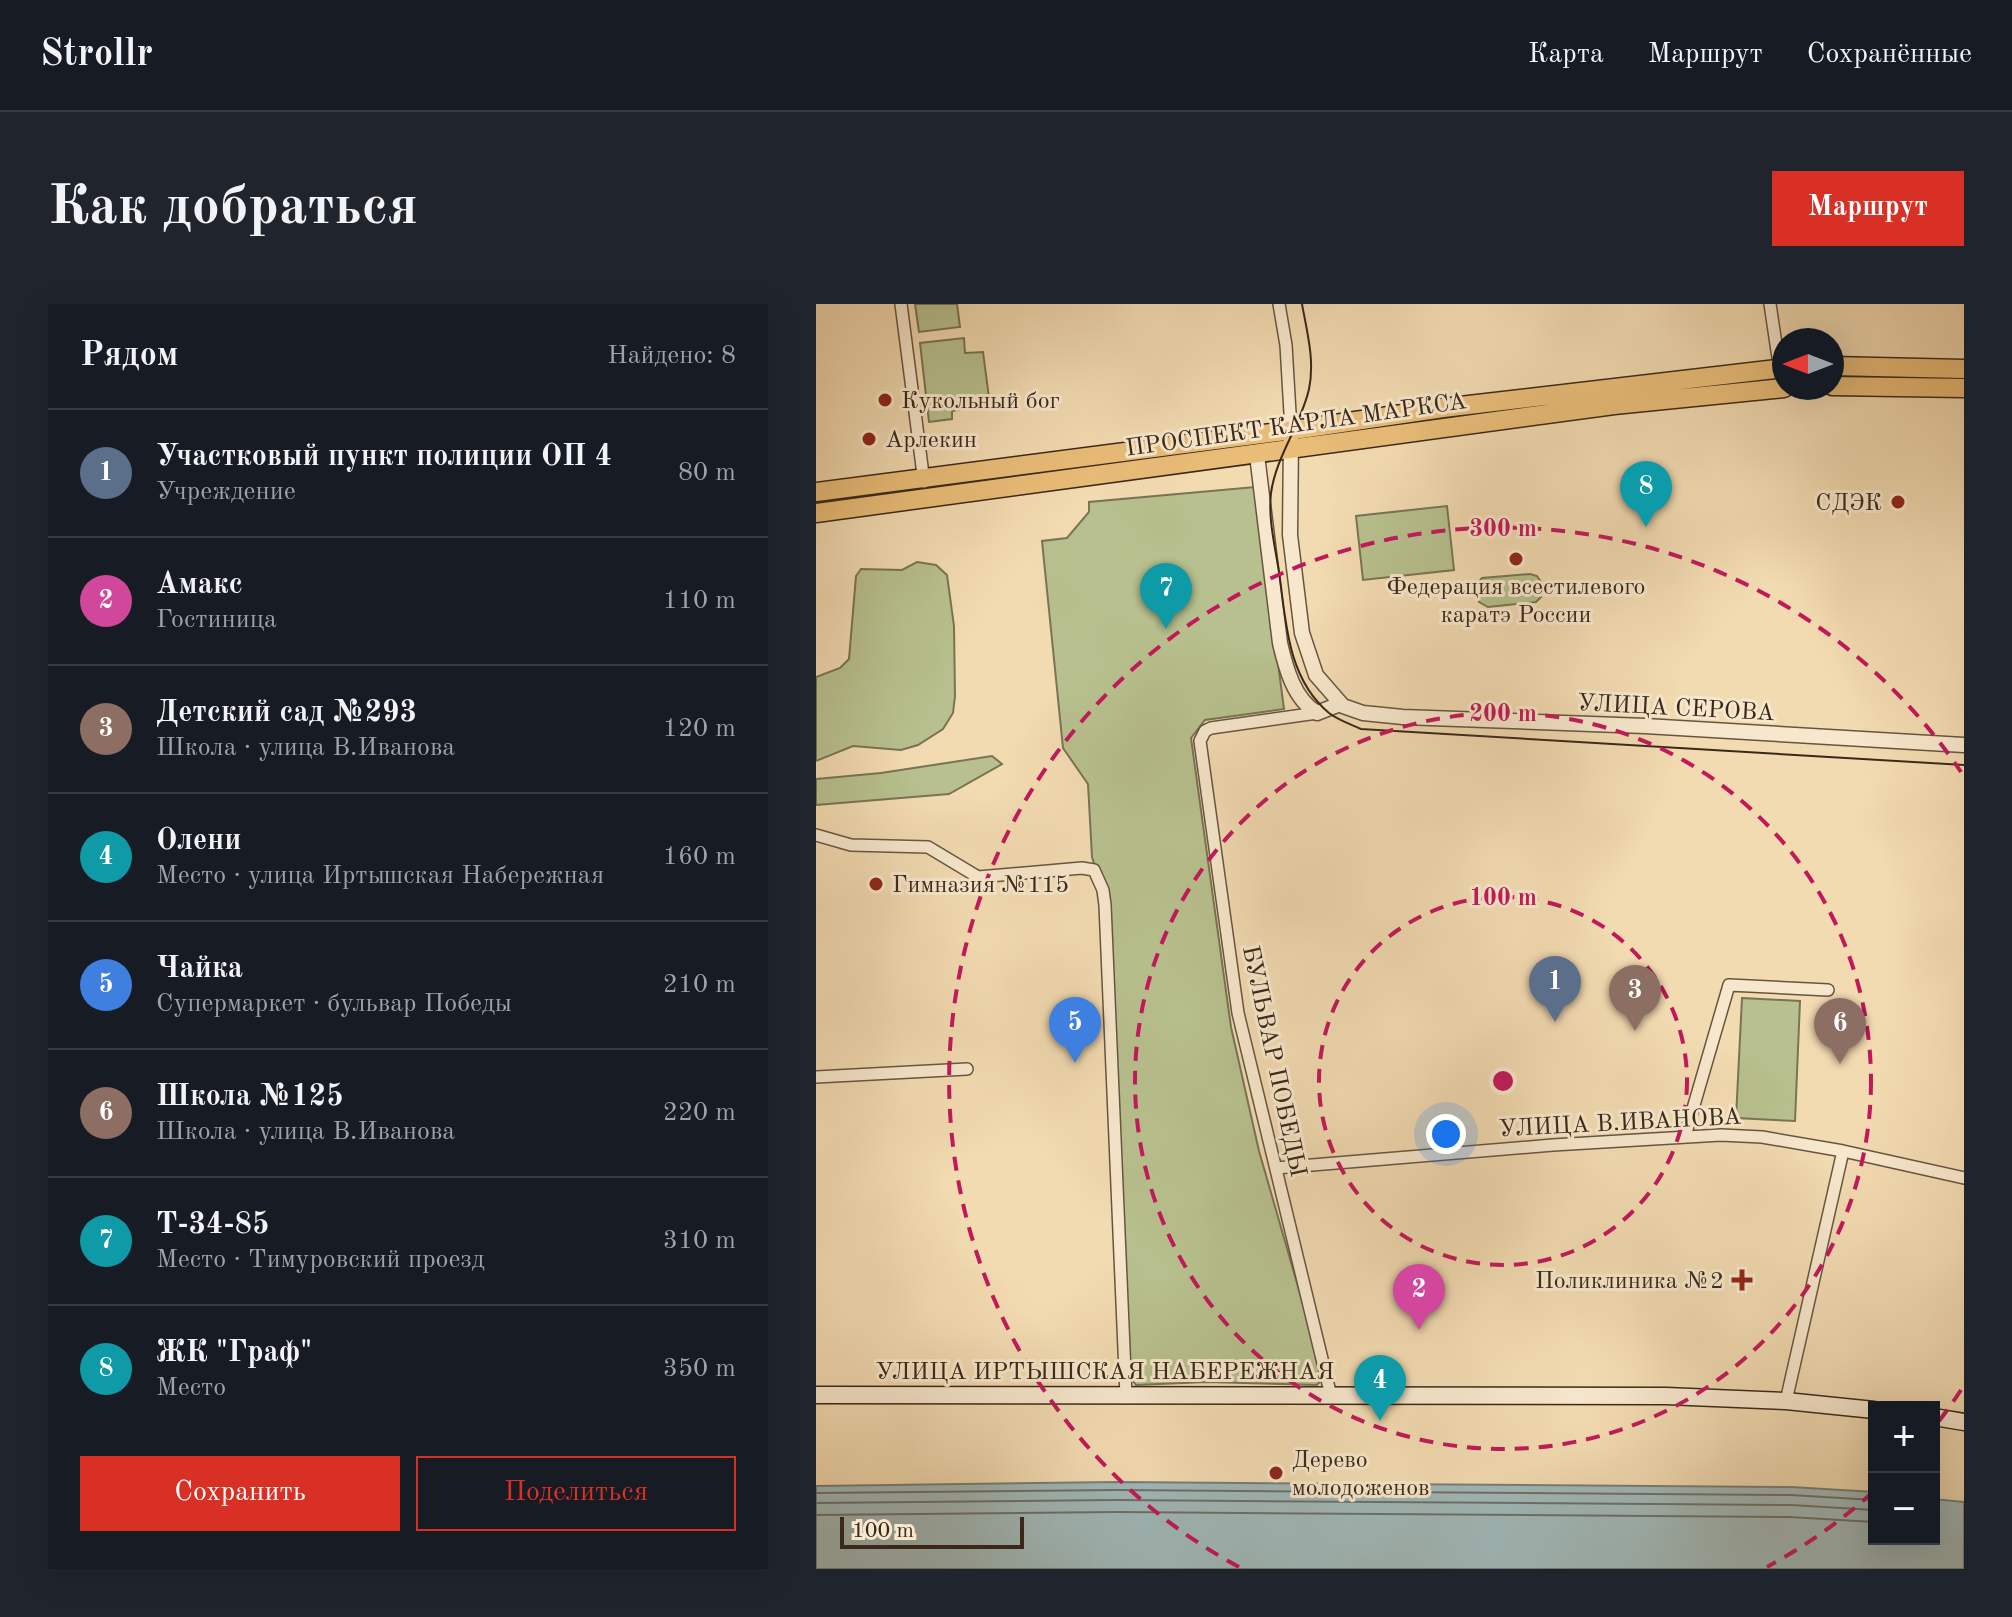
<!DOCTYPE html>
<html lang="ru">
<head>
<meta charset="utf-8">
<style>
	body { margin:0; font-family:"Old Standard TT",serif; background:#20242c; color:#f1f3f6 }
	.controls { position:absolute; right:24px; bottom:24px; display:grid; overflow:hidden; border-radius:0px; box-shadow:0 8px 32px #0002 }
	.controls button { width:72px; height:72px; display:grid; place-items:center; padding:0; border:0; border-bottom:2px solid #363941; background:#171b24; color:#f1f3f6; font:40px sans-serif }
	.compass { position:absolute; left:956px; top:24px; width:72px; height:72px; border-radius:50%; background:#171b24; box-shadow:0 8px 32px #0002; rotate:270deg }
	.scale { position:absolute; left:24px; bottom:20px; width:184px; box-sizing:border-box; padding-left:8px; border:4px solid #3a291a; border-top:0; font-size:22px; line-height:28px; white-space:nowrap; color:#3a291a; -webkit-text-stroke:6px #f7e7cc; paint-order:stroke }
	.you { position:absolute; left:630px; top:830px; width:28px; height:28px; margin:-20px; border:6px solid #fff; border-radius:50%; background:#1a73e8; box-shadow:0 0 0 12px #1a73e833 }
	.badge { display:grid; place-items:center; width:52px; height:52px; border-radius:50%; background:#d93025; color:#fff; font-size:26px; font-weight:700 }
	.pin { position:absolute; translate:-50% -66px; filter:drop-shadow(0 2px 4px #0008) }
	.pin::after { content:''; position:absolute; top:42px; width:28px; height:24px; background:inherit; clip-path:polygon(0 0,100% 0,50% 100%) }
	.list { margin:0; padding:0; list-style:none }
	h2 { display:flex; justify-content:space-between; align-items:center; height:104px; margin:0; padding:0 32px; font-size:34px }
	h2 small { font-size:26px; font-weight:400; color:#9ea1a6 }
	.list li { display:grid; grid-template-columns:52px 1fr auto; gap:24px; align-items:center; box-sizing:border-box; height:128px; padding:0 32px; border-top:2px solid #363941 }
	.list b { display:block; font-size:30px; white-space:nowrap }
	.list p { margin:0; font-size:26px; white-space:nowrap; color:#9ea1a6 }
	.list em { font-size:26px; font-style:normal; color:#9ea1a6 }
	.actions { display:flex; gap:16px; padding:24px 32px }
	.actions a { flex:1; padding:18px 0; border:2px solid #d93025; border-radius:0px; text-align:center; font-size:28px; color:#d93025 }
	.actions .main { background:#d93025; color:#fff }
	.map { position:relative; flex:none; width:1148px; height:1265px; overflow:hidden; border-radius:0px }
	header { display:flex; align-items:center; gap:48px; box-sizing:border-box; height:112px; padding:0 40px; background:#171b24; border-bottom:2px solid #363941 }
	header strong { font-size:38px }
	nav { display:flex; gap:44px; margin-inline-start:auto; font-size:28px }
	.intro { display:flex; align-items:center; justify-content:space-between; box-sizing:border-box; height:192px; padding:0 48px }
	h1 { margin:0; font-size:56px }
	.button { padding:20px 36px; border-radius:0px; background:#d93025; color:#fff; font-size:28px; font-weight:700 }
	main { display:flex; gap:48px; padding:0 48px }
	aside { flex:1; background:#171b24; border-radius:0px; box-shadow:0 8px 32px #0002 }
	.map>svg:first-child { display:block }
	.green { fill:#b7c08e; stroke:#787454; stroke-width:2 }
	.water { fill:#a0b8b8; stroke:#777f79; stroke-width:2 }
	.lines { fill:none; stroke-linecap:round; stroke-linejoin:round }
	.shore { stroke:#6d7069; stroke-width:2 }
	.minor-casing { stroke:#685540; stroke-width:14 }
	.tertiary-casing { stroke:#685540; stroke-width:17 }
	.secondary-casing { stroke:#3a291a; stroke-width:19 }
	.primary-casing { stroke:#3a291a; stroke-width:21 }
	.minor { stroke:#f7e7cc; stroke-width:11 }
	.tertiary { stroke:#f7e7cc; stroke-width:14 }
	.secondary { stroke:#f7e7cc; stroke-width:16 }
	.primary { stroke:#e9bd78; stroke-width:18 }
	.tram { stroke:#3a291a; stroke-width:2 }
	.ring { fill:none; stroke:#c2185b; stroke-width:4; stroke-dasharray:14 10 }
	.poi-dot { fill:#8f2418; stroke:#f7e7cc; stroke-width:3 }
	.labels { text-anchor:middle; stroke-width:6; stroke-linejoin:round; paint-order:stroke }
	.poi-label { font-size:24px; fill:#3a291a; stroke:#f7e7cc; text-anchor:start }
	.street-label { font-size:24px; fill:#3a291a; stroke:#f7e7cc }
	.centre { fill:#c2185b; stroke:#f7e7cc; stroke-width:4 }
	.ring-label { font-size:24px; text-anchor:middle; font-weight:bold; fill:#c2185b; stroke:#f7e7cc; stroke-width:6; stroke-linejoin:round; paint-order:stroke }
</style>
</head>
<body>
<header>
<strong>Strollr</strong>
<nav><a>Карта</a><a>Маршрут</a><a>Сохранённые</a></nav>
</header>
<div class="intro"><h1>Как добраться</h1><a class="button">Маршрут</a></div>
<main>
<aside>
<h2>Рядом<small>Найдено: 8</small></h2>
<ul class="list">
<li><span class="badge" style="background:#5c6f8a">1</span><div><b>Участковый пункт полиции ОП 4</b><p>Учреждение</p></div><em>80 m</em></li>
<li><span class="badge" style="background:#d1479c">2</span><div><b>Амакс</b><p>Гостиница</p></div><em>110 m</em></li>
<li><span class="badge" style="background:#8d6e63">3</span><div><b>Детский сад №293</b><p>Школа · улица В.Иванова</p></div><em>120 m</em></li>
<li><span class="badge" style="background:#0f9aa8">4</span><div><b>Олени</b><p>Место · улица Иртышская Набережная</p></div><em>160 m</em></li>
<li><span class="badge" style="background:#3f7fe0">5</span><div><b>Чайка</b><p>Супермаркет · бульвар Победы</p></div><em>210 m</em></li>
<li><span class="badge" style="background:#8d6e63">6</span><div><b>Школа №125</b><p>Школа · улица В.Иванова</p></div><em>220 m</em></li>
<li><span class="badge" style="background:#0f9aa8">7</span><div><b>Т-34-85</b><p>Место · Тимуровский проезд</p></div><em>310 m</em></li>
<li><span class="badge" style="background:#0f9aa8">8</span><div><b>ЖК &quot;Граф&quot;</b><p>Место</p></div><em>350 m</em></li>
</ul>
<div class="actions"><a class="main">Сохранить</a><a>Поделиться</a></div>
</aside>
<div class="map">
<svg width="1148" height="1265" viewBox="0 0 1148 1265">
	<rect width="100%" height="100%" fill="#f2dab1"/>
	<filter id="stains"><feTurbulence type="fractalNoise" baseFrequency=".0025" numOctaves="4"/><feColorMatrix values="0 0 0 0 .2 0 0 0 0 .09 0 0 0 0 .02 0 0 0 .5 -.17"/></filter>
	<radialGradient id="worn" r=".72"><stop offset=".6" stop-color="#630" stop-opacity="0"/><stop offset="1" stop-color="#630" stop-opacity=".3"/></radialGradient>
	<path class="green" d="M99,0H141L144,23L103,28Z
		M148,34L149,49L167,48L174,101L136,107V115L113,118L104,39Z
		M439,183L468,405L389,416L375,434L415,723L443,847L508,1073L501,1081L391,1078L320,1081L314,1073L293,605L276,553L272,480L247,444L226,237L251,234L273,208V198Z
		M631,202L638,266L547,276L540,212Z
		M101,258L120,261L131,271L138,322L139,392L137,409L127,425L102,441L85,446L37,442L0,457V373L24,364L33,355L40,272L45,265L86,266Z
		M714,270L721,272L725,278V293L720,298L672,303L663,298L661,280L666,274Z
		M176,452L186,460L133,490L0,501V475L65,469Z
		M926,694L984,697L979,817L920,814Z"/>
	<path class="water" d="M302,1178L975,1183L1058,1188V1235H1118V1195L1148,1198V1265H0V1182Z"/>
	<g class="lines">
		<path class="shore" d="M0,1189L302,1186L975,1191L1058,1196
			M0,1199L302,1196L975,1201L1058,1206
			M0,1211L302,1208L974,1213L1058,1218"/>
		<g class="minor-casing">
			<path id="minor" d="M85,0L108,178
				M463,0L470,41L475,126
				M954,0L964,67
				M501,409L395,424L389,427L384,437L422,709L515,1092
				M0,531L35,541L112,543L162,573L266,564L278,566L287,586L289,601L310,1092
				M0,773L151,765
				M869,832L913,681L1012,686
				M460,864L737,841L905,831L946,833L1027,847L1148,874
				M970,1097L1027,847"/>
		</g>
		<g class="tertiary-casing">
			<path id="tertiary" d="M475,135L474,231L486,329L500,371L527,402L547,409L587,413L829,422L1148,441
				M441,151L464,339C470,365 478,395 501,409L524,400"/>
		</g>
		<g class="secondary-casing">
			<path id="secondary" d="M0,1091L850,1092L970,1097L1058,1106
				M1118,1113L1148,1118"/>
		</g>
		<g class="primary-casing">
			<path id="primary" d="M1016,62L1148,65
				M1016,82L1148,84
				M0,188L485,125L627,104L968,64
				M0,209L798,101L968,84"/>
		</g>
		<use href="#minor" class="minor"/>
		<use href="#tertiary" class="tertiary"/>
		<use href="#secondary" class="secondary"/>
		<use href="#primary" class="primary"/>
		<path class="tram" d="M486,0C491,28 499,57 493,85C485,121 460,152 455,189C452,215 459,242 463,268C470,317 471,374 513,409C522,416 534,420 545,425L1148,461"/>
	</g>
	<g class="ring">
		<circle cx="687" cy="777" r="184"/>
		<circle cx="687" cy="777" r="368"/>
		<path d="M1145 1086A553 553 0 0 1 1120 1121M1057 1188A553 553 0 0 1 951 1263M423 1263A553 553 0 1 1 1145 468"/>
	</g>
	<g class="poi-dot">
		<circle cx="69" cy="96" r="8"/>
		<circle cx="53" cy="135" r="8"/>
		<circle cx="1082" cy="198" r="8"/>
		<circle cx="700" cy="255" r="8"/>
		<circle cx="60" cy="580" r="8"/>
		<path d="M922 964h8v8h8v8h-8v8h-8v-8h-8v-8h8z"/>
		<circle cx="460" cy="1169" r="8"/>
	</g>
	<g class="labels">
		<g class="poi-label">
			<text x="85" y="104">Кукольный бог</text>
			<text x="69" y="143">Арлекин</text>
			<text x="1066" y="206" text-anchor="end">СДЭК</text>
			<text x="700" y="290" text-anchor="middle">Федерация всестилевого<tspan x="700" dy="28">каратэ России</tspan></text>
			<text x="76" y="588">Гимназия №115</text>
			<text x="908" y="984" text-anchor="end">Поликлиника №2</text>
			<text x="476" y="1163">Дерево<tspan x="476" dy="28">молодоженов</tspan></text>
		</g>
		<g class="street-label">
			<text transform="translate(480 120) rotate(-8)" y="8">ПРОСПЕКТ КАРЛА МАРКСА</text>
			<text transform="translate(860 403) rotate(3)" y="8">УЛИЦА СЕРОВА</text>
			<text transform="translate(459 757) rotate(78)" y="8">БУЛЬВАР ПОБЕДЫ</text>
			<text transform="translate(804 818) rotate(-3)" y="8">УЛИЦА В.ИВАНОВА</text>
			<text x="289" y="1075">УЛИЦА ИРТЫШСКАЯ НАБЕРЕЖНАЯ</text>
		</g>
	</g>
	<circle cx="687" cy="777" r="12" class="centre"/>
	<g class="ring-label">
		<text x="687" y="232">300 m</text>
		<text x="687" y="417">200 m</text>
		<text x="687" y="601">100 m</text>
	</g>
	<rect width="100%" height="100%" filter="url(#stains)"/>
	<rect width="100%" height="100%" fill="url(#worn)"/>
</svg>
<div class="controls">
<button>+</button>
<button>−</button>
</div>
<svg class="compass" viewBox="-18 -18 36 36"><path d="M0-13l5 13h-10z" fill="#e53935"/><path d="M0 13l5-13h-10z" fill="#9ea1a6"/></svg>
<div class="scale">100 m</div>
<div class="you"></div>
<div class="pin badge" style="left:739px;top:718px;background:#5c6f8a">1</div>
<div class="pin badge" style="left:603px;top:1026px;background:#d1479c">2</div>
<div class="pin badge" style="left:819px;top:727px;background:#8d6e63">3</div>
<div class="pin badge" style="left:564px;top:1117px;background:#0f9aa8">4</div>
<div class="pin badge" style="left:259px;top:759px;background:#3f7fe0">5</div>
<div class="pin badge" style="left:1024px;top:760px;background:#8d6e63">6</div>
<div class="pin badge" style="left:350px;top:325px;background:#0f9aa8">7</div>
<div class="pin badge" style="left:830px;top:223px;background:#0f9aa8">8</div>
</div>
</main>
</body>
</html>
